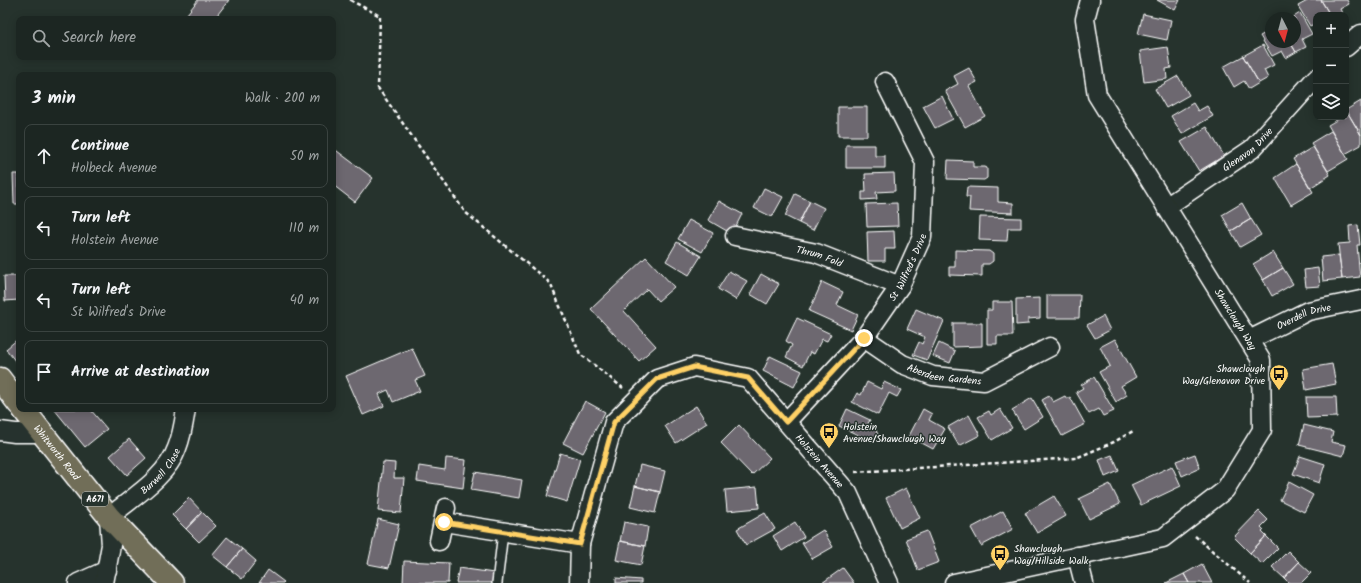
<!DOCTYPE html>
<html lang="en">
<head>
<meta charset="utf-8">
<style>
	body { margin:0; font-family:Kalam,sans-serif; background:#252e2a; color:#f1f3f6 }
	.controls { position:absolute; right:12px; top:12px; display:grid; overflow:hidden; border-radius:8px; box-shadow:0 2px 10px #0003 }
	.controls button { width:36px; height:36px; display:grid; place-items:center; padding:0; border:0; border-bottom:1px solid #3a4340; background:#1c2622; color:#f1f3f6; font:20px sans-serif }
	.compass { position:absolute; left:1265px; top:12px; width:36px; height:36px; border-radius:50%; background:#1c2622; box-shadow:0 2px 10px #0003; rotate:174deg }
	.stop { position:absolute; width:12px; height:12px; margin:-9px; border:3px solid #ffd166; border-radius:50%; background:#fff }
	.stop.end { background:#ffd166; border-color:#fff; box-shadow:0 1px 4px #0008 }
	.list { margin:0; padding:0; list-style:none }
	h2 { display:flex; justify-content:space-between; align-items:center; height:52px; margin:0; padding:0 16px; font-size:17px }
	h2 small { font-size:13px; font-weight:400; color:#a0a5a5 }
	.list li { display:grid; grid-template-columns:26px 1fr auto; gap:12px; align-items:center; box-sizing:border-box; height:64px; margin:0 8px 8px; padding:0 8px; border:1px solid #3a4340; border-radius:8px }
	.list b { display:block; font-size:15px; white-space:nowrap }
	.list p { margin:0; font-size:13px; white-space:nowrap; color:#a0a5a5 }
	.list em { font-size:13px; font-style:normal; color:#a0a5a5 }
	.icon { flex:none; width:22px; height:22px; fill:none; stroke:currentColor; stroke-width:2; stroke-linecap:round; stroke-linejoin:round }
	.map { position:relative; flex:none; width:1361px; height:583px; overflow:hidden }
	.search { position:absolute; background:#1c2622; box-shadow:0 2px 10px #0003; left:16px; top:16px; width:320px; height:44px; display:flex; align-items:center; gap:10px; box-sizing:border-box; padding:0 14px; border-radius:8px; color:#a0a5a5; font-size:15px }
	.panel { position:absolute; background:#1c2622; box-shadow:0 2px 10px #0003; left:16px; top:72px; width:320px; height:340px; border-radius:8px }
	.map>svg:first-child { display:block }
	.building { fill:#6d6770; stroke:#fff }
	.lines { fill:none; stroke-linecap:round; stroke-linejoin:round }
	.service-casing { stroke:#fff; stroke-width:12 }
	.minor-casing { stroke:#fff; stroke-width:21 }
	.primary-casing { stroke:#fff; stroke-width:25 }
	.path { stroke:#fff; stroke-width:2.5; stroke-dasharray:4 3; stroke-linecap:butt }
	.service { stroke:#26332d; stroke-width:9 }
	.minor { stroke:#26332d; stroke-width:18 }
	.primary { stroke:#716e59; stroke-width:22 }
	.route { stroke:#ffd166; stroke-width:5 }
	.labels { text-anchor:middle; stroke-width:3; stroke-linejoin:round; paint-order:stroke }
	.shield { fill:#26332d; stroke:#bec2c0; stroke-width:1 }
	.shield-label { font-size:9px; font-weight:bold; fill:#fff }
	.street-label { font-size:10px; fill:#fff; stroke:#26332d }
	.poi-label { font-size:10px; fill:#fff; stroke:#26332d; text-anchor:start }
</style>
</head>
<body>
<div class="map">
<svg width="1361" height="583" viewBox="0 0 1361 583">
	<rect width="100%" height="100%" fill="#26332d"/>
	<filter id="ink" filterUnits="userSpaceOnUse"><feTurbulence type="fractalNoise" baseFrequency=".025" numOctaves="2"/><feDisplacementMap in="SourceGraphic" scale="8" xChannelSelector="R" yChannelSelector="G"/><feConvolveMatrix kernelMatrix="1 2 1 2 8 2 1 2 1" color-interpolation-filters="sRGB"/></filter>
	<g filter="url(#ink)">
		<path class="building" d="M198,0H229L214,19H183Z
			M1157,0H1180L1175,10Z
			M1309,0H1321L1330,15H1316V23L1310,26L1298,6Z
			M1321,0H1347L1349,4L1340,9L1343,15H1330Z
			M1300,13L1312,34L1302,39L1306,47L1296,52L1290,42H1295V18H1292Z
			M1143,14L1171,20L1167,40L1138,34Z
			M1271,30V42H1290L1296,52L1286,58L1282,51L1272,56L1260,36Z
			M1263,45L1274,65L1264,70L1268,78L1259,83L1243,56Z
			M1168,47L1171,68L1166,69L1167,79L1144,82L1140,51Z
			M1243,56L1259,83L1249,89L1244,81L1234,87L1223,67Z
			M969,68L977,82L969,86L985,116L965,127L945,91L958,84L954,76Z
			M1178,76L1189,95L1166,108L1155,89Z
			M942,96L953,119L935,128L923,106Z
			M1361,101V135L1346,110Z
			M1193,103L1198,111L1207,106L1213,116L1182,134L1171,116Z
			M838,107H867V136H838Z
			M1348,113L1361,135V145L1345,154L1328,125L1342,117H1346V114Z
			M1207,127L1224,156L1199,171L1181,142Z
			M1331,131L1348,159L1328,171L1311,143Z
			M846,145H875V156H885V168H846Z
			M1313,147L1330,175L1310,188L1293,159Z
			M333,148L373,178L355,202L333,185Z
			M948,160L973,161V167H985L987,168V178L984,180L947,179Z
			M1296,164L1313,192L1291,205L1275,178Z
			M894,173L895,191L876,192L877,199L862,200V192H866L865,174Z
			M13,174H19V204H14Z
			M967,187L998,188V202L1013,203V213L969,211L970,197H966Z
			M764,188L783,197L772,217L754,208Z
			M795,194L810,201L799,223L785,216Z
			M719,201L742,214L732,234L708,220Z
			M810,201L824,208L813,230L799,223Z
			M897,203L898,226L867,227L866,204Z
			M1242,203L1251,219L1231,231L1222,215Z
			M980,217L1021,218V228H1008L1007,241L979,240Z
			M1251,219L1261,235L1240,247L1231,231Z
			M689,220L713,233L702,252L678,239Z
			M1358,225L1360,245H1357L1360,277L1342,279L1338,244L1350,243L1349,226Z
			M894,231L895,249H885V261H868L867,232Z
			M677,242L701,256L689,275L666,261Z
			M955,250L989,251L993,254V261L989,264H982V276L949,275V267H955Z
			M1273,252L1283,268L1263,280L1253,264Z
			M1339,255L1342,279L1323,281L1321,257Z
			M646,257L674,287L658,301L647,289L624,311L656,346L639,361L591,309Z
			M1283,268L1293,284L1272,296L1263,280Z
			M1318,268L1320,286L1306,287L1304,270Z
			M729,271L747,281L736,300L718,289Z
			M761,274L779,284L767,304L750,294Z
			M4,276H19V300L5,301Z
			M822,282L843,292L837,305L858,315L851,330L809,311Z
			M1047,295H1080L1079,318H1047Z
			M1040,298V318L1028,319V324L1016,325V299Z
			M992,302H1012L1013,336H997V344H987V310H992Z
			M916,309L944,321L927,360L913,355L919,342L922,344L925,337L907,329Z
			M1103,316L1110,330L1095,338L1087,325Z
			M797,318L831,334L827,341L822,339L814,354L810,352L803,366L786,357L792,345L786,341Z
			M953,323H982V346L953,347Z
			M19,338V366L6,349Z
			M1115,339L1136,377L1121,386L1127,395L1116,402L1099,372L1110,366L1100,347Z
			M939,343L955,351L950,363L933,356Z
			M412,348L425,376L415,380L420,391L393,402L388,390L379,394L384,406L363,415L346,376Z
			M770,356L802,371L794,387L763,371Z
			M1332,364L1336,384L1306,390L1303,369Z
			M1094,377L1114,411L1103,416L1099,409L1089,414L1076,392L1083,388L1081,385Z
			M867,382L881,389L884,382L901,390L897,397L889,393L878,415L852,402L857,393L861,395Z
			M1049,396L1053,402L1065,396L1067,399L1070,397L1085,424L1062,436L1042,400Z
			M1306,397H1336L1337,417L1307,418Z
			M1032,398L1043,417L1024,429L1012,410Z
			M585,401L605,412L583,453L563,443Z
			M696,406L707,423L676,443L665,426Z
			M54,409H90L107,429L85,447Z
			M847,409L870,420L867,425L876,430L878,435L875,440L871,441L839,426Z
			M923,409L932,414L929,420L945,429L933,449L909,436Z
			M1000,409L1012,428L992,440L978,417L989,411L991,415Z
			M969,415L980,435L959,446L948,427Z
			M739,425L770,458L752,475L721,443Z
			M1304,425L1333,432L1331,442L1346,445L1343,456L1299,445Z
			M129,439L146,458L127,475L110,456Z
			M560,453L580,459L567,502L547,496Z
			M1195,454L1200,468L1182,476L1176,461Z
			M1112,455L1119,471L1105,477L1099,460Z
			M1300,456L1325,464L1319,483L1293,474Z
			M446,458L466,460L463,488L417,481L419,466L445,470Z
			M383,462L395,463L394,478H404L401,513L378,511Z
			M640,465L665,471L660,492L635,486Z
			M1172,466L1181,486L1141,505L1131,485Z
			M475,472L522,480L519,498L471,490Z
			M1289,482L1313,495L1304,512L1280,500Z
			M1110,484L1120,504L1089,519L1079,499Z
			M635,486L660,492L655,513L630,507Z
			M757,487L759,508L727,511L725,490Z
			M906,488L920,518L900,528L886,498Z
			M1054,496L1066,516L1037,533L1025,513Z
			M189,498L202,512L186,529L172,515Z
			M1003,511L1013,529L981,546L971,528Z
			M1259,511L1268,520L1261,527L1264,530L1262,532L1266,536L1250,553L1234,537Z
			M202,512L216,526L199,542L186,529Z
			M765,513L775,529L746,545L737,529Z
			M378,519L399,524L389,568L368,564Z
			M624,522L648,527L645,546L620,541Z
			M795,522L804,537L782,551L773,536Z
			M823,530L833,547L812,559L802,543Z
			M927,531L939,562L918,570L906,539Z
			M1266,536L1278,548L1262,564L1250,553Z
			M227,537L242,549L227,567L212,555Z
			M620,541L645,546L641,565L616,560Z
			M242,549L256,561L242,579L227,567Z
			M1288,551L1299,562L1284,578L1272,567Z
			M404,561L449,563L448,583H403Z
			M1299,562L1311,573L1301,583H1289L1284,578Z
			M1202,564L1212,583H1189L1184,574Z
			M459,568L494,573L493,583H456Z
			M843,568L854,583H822Z
			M268,570L284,582L283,583H259Z
			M1184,574L1189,583H1166Z
			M616,578L641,580V583H616Z"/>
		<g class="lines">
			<g class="service-casing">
				<path id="service" d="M497,583L503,532"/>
			</g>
			<g class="minor-casing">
				<g id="minor">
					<path d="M1346,47L1361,34"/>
					<path id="s1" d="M1166,207L1252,149L1316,78"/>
					<path id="s2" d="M735,236L816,253L900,286"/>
					<path id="s3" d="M864,338L902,364L933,376L984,381L1050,347"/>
					<path id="s4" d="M1249,340L1308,311L1361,300"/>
					<path id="s5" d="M786,422L864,338L900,286L922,237L925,162L885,82"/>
					<path d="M0,431L15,433H42"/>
					<path d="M444,522L580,544"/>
					<path d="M439,541L446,508"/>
					<path d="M1077,556L1084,583"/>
					<path d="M78,583L107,570"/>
					<path id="s6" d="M104,583L111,545L109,517C133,497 167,477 177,448C182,436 184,422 186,409"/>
					<path id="s7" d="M579,583L580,544L614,422L657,379L694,367L748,378L848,493L889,583"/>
					<path d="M954,583L1163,538L1225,490L1262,430L1261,360L1097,95L1085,19L1090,0"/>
				</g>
			</g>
			<g class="primary-casing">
				<g id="primary">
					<path d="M0,379L19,404"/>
					<path id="s8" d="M23,409L109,517L172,583"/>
				</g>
			</g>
			<path class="path" d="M350,0L380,16L378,88L465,212L550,283L580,354L623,388
				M855,472L1076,458L1114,442L1133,431
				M1195,536L1250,583"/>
			<use href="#service" class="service"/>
			<use href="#minor" class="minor"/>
			<use href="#primary" class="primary"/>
		</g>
	</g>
	<g class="lines" filter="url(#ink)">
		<path class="route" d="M444,522L580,544L614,422L657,379L694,367L748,378L786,422L864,338"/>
	</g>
	<defs>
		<g id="bus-pin" transform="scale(1)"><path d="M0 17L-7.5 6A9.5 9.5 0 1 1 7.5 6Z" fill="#ffd166" stroke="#26332d"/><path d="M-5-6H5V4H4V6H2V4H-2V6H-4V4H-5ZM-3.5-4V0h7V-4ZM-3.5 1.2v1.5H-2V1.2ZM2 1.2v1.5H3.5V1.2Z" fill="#111"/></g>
	</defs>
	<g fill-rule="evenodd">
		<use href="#bus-pin" x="1279" y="374"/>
		<use href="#bus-pin" x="829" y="432"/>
		<use href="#bus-pin" x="1000" y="554"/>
	</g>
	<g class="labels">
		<rect class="shield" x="82" y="492" width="26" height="14" rx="3"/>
		<g class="shield-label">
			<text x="95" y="502">A671</text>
		</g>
		<g class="street-label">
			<text dy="4" stroke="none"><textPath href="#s1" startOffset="100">Glenavon Drive</textPath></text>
			<text dy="4" stroke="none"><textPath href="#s2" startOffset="87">Thrum Fold</textPath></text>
			<text dy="4" stroke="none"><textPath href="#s5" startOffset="198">St Wilfred's Drive</textPath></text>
			<text dy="4" stroke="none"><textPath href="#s4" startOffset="60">Overdell Drive</textPath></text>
			<text transform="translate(1236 319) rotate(58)" y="4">Shawclough Way</text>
			<text dy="4" stroke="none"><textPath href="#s3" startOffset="90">Aberdeen Gardens</textPath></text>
			<text dy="4" stroke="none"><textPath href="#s8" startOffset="55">Whitworth Road</textPath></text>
			<text dy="4" stroke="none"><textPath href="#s7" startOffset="430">Holstein Avenue</textPath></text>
			<text dy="4" stroke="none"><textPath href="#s6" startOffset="136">Burwell Close</textPath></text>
		</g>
		<g class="poi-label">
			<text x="1265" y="372" text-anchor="end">Shawclough<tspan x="1265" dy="12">Way/Glenavon Drive</tspan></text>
			<text x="843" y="430">Holstein<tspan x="843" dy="12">Avenue/Shawclough Way</tspan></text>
			<text x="1014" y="552">Shawclough<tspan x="1014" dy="12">Way/Hillside Walk</tspan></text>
		</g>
	</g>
</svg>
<div class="controls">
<button>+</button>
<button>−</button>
<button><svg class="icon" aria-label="layers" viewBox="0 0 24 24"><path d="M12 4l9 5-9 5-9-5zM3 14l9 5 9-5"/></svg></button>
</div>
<svg class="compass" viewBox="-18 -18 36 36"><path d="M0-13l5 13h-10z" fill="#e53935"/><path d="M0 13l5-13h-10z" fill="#a0a5a5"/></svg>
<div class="stop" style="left:444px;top:522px"></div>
<div class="stop end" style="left:864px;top:338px"></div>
<div class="search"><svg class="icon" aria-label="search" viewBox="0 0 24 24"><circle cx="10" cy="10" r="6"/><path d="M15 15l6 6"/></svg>Search here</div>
<section class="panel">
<h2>3 min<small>Walk · 200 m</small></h2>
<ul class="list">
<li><svg class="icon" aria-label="ahead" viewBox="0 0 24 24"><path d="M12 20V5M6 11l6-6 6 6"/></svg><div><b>Continue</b><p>Holbeck Avenue</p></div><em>50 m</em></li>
<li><svg class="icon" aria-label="left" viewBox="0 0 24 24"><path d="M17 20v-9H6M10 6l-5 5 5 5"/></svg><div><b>Turn left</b><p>Holstein Avenue</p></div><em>110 m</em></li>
<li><svg class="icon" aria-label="left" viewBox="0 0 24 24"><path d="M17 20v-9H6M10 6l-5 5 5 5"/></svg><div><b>Turn left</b><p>St Wilfred's Drive</p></div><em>40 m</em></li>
<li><svg class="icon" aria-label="arrive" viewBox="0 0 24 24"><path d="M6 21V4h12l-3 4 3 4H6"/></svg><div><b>Arrive at destination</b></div></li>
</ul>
</section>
</div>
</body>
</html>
